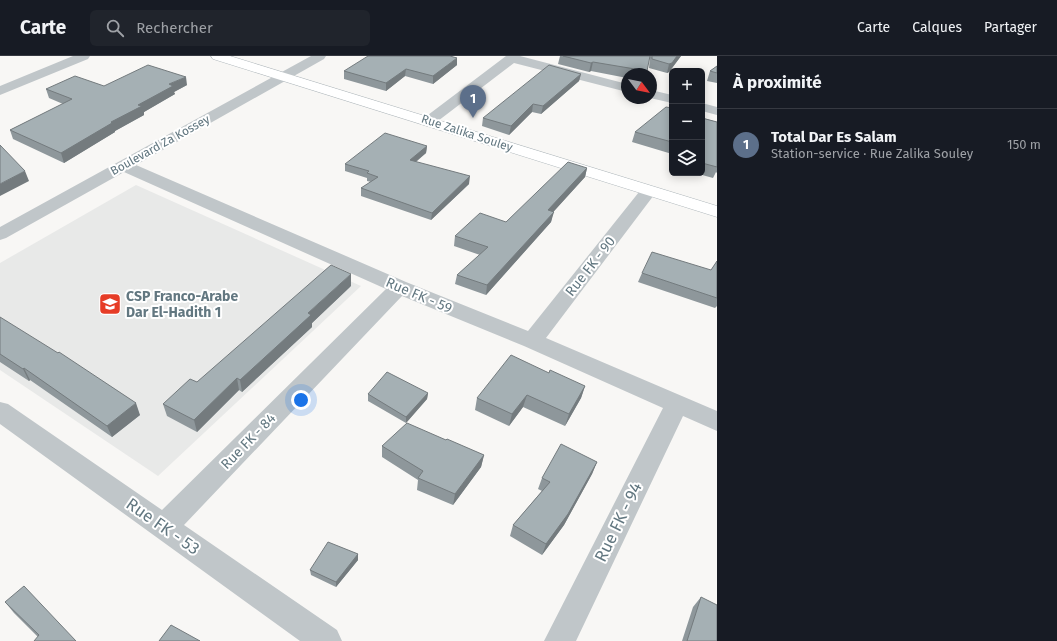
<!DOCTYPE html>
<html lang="fr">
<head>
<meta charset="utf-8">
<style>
	body { margin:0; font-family:"Fira Sans",sans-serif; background:#20242c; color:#f1f3f6 }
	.controls { position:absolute; right:12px; top:12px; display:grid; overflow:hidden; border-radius:6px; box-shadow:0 2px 10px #0003 }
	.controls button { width:36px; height:36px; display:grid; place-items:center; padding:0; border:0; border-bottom:1px solid #363941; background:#171b24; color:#f1f3f6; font:20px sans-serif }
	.compass { position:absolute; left:621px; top:12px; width:36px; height:36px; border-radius:50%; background:#171b24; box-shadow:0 2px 10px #0003; rotate:122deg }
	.you { position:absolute; left:301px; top:344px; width:14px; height:14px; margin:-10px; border:3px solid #fff; border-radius:50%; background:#1a73e8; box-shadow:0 0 0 6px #1a73e833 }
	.badge { display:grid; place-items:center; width:26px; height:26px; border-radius:50%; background:#e63c26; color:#fff; font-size:13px; font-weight:700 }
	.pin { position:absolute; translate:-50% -33px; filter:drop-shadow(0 1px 2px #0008) }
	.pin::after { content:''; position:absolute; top:21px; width:14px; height:12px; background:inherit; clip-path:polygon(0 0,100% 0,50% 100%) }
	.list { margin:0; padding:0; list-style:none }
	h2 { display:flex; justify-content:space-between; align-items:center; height:52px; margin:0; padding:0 16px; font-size:17px }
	h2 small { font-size:13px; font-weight:400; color:#9ea1a6 }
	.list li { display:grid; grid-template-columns:26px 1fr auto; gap:12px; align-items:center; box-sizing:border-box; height:72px; padding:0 16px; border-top:1px solid #363941 }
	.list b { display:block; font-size:15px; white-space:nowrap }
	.list p { margin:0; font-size:13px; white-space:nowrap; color:#9ea1a6 }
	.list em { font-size:13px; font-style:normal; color:#9ea1a6 }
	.icon { flex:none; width:22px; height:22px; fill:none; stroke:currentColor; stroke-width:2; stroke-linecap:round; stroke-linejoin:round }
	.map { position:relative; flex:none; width:717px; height:585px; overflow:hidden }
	header { display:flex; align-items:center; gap:24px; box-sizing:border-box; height:56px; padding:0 20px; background:#171b24; border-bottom:1px solid #363941 }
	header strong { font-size:19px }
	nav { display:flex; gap:22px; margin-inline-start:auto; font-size:14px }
	.search { width:280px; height:36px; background:#20242c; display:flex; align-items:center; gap:10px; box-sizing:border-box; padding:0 14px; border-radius:6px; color:#9ea1a6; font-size:15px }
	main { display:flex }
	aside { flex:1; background:#171b24 }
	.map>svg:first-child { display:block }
	.built { fill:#e8e9e8 }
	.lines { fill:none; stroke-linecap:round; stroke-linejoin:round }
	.secondary-casing { stroke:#b0b8bc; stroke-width:1 }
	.street { fill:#c0c6c9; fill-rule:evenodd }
	.secondary { fill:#fff; fill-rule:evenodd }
	.wall { fill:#8e979b }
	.shaded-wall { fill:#747b7e }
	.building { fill:#a5b0b4; stroke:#747b7e }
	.labels { text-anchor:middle; stroke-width:4; stroke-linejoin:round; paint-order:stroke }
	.far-street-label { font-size:12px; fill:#627780; stroke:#fff }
	.street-label { font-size:14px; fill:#627780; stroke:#fff }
	.poi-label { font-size:14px; font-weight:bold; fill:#627780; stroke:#fff; text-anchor:start }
	.near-street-label { font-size:17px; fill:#627780; stroke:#fff }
</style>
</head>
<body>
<header>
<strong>Carte</strong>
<div class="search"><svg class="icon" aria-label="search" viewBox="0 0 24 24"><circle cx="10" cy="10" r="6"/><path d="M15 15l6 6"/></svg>Rechercher</div>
<nav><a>Carte</a><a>Calques</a><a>Partager</a></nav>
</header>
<main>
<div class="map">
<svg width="717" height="585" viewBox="0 0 717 585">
	<rect width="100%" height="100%" fill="#f8f7f5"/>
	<path class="built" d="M136,129L361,230L158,420L0,314V207Z"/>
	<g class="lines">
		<g class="secondary-casing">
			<path id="secondary" d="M211,0H230L717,150V161L213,3Z"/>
		</g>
		<path class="street" d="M73,0H90L88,3L0,39V30Z
			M311,0H326L324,3L136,109L406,226L528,275L643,131L649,130L655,131L657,135L546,282L717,355V375L683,360L576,585H544L663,352L524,290L402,240L184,469L337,574L342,585H300L0,368V346L8,348L162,454L386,233L124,116L6,182L0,184V171Z
			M506,0H520L627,28V36L514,7L434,68L429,69L424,68L422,65L424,62Z
			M651,34L672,39V47L650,42Z
			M702,47L717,51V59L702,55Z"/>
		<use href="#secondary" class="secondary"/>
	</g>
	<path class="wall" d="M560,0H650L646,18H627V22L591,15L589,16L558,8Z
		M650,0H681L669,16L667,17L649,12Z
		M457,9L433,28L405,20L386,35L344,23V15Z
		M717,10V27L707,25L710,15Z
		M581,18L579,25L541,58L532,56L509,79L482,70L483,62Z
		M187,29L174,36L175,38L144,56V59L115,75V76L64,107L13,83L10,74L63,48L49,42L46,33L104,30Z
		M672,52V98L632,86L635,76Z
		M702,58L704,59L703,62L717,66V117L716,116L713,122L695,117H702Z
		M427,90L426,97L416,106L469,128L431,164L361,140V132L371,126L367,125V122L345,115V108Z
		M587,112L585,121L553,156L551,166L486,239L455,228L457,219L480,199L454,190L455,180L506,166Z
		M717,205V250L715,252L638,226L642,217L711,214Z
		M351,230L312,267V271L242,336L239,334L197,376L167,360L163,348Z
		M0,261L140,359L112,381L30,324L29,325L0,306Z
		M549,317L585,330L581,342L565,370L523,351L509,370L475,354L477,342Z
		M428,337L427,343L406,367L368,345V338Z
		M446,384L484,399L481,411L453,449L417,434L418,424L382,401V390Z
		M597,406L592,418L564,469L542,499L510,480L513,469L542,435L538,433L542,422Z
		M358,498V504L336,531L311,519L310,514Z
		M701,541L717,585H682L693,551Z
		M5,546L76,585L38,581L14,557Z"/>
	<path class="shaded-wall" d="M677,0H681L669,16L667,17L669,8Z
		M457,2V9L433,28V20Z
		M593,6L591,15L589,16L591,7Z
		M406,13L405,20L386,35V27Z
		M581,18L579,25L541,58L543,50Z
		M186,21L187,29L174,36L175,38L144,56V59L115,75V76L64,107L61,97L138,49L169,28Z
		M533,48L532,56L509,79L511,70Z
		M427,90L426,97L409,111L410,104Z
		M587,112L585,121L546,164L548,154Z
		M25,115L29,125L0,140V128Z
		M470,120L469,128L431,164L432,157Z
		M554,156L551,166L486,239L487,229Z
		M351,218V230L312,267V271L242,336L240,324L308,257Z
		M24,312L30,324L29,325L23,313Z
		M237,322L239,334L197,376L194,364Z
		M585,330L581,342L565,370L569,358Z
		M428,337L427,343L406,367V361Z
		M527,339L523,351L509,370L512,358Z
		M136,347L140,359L112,381L107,370Z
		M484,399L481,411L453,449L455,438Z
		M597,406L592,418L564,469L542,499L546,488Z
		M358,498V504L336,531V526Z"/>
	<path class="building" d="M368,0H450L457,2L433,20L406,13L386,27L344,15Z
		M563,0H650L647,15L593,6L591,7Z
		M652,0H677L672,7L669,8L652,3Z
		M148,9L186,21L169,28L173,30L138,49L142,50L111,66L112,67L61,97L10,74L72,43L46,33L75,20L104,30Z
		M549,9L581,18L543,50L533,48L511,70L483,62Z
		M717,10V17L710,15Z
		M666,51L672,52V86L635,76Z
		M702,58L704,59L702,62L717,66V111L702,107Z
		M385,77L427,90L410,104L470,120L432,157L361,132L378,121L367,117L369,115L345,108Z
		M0,89L25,115L0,128Z
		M568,106L587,112L548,154L554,156L487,229L457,219L488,191L455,180L480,157L506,166Z
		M652,196L711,214L717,205V242L642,217Z
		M331,209L351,218L308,257L311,259L240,324L237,322L194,364L163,348L190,323L197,326Z
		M0,261L58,297L59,296L136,347L107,370L24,312L23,313L0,298Z
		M511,299L549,317L550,314L585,330L569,358L527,339L512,358L477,342Z
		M387,316L428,337L406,361L368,338Z
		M407,367L446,384L447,383L484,399L455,438L418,422L423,415L382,390Z
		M561,388L597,406L568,458L546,488L513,469L550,426L542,422Z
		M328,486L358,498L336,526L310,514Z
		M24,530L76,585H34L39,579L5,546Z
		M701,541L717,549V585H687Z
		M171,569L200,585H159Z"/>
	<defs>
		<g id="school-square" transform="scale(1.15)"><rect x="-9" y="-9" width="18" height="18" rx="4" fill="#e63c26" stroke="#fff"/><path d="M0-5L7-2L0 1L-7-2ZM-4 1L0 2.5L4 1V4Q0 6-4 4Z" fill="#fff"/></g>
	</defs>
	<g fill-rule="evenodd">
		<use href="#school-square" x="110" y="248"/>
	</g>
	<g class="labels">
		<g class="far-street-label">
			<text transform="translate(467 77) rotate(18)" y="4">Rue Zalika Souley</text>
			<text transform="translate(160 89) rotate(-29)" y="4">Boulevard Za Kossey</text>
		</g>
		<g class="street-label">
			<text transform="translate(590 210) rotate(-52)" y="5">Rue FK - 90</text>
			<text transform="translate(419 239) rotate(23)" y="5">Rue FK - 59</text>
			<text transform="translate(248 385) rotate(-46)" y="5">Rue FK - 84</text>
		</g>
		<g class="poi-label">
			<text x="126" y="245">CSP Franco-Arabe<tspan x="126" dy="16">Dar El-Hadith 1</tspan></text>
		</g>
		<g class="near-street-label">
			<text transform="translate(618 466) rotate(-64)" y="6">Rue FK - 94</text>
			<text transform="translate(163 470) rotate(35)" y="6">Rue FK - 53</text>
		</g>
	</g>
</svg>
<div class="controls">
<button>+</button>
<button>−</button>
<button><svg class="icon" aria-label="layers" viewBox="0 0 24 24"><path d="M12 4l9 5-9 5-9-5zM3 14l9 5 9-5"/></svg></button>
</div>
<svg class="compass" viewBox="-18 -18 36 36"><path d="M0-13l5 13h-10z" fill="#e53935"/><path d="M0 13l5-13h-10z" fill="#9ea1a6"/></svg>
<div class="you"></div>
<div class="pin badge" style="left:473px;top:62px;background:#5c6f8a">1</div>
</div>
<aside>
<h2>À proximité<small></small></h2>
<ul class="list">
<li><span class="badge" style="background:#5c6f8a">1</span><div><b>Total Dar Es Salam</b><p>Station-service · Rue Zalika Souley</p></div><em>150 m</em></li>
</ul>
</aside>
</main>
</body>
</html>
